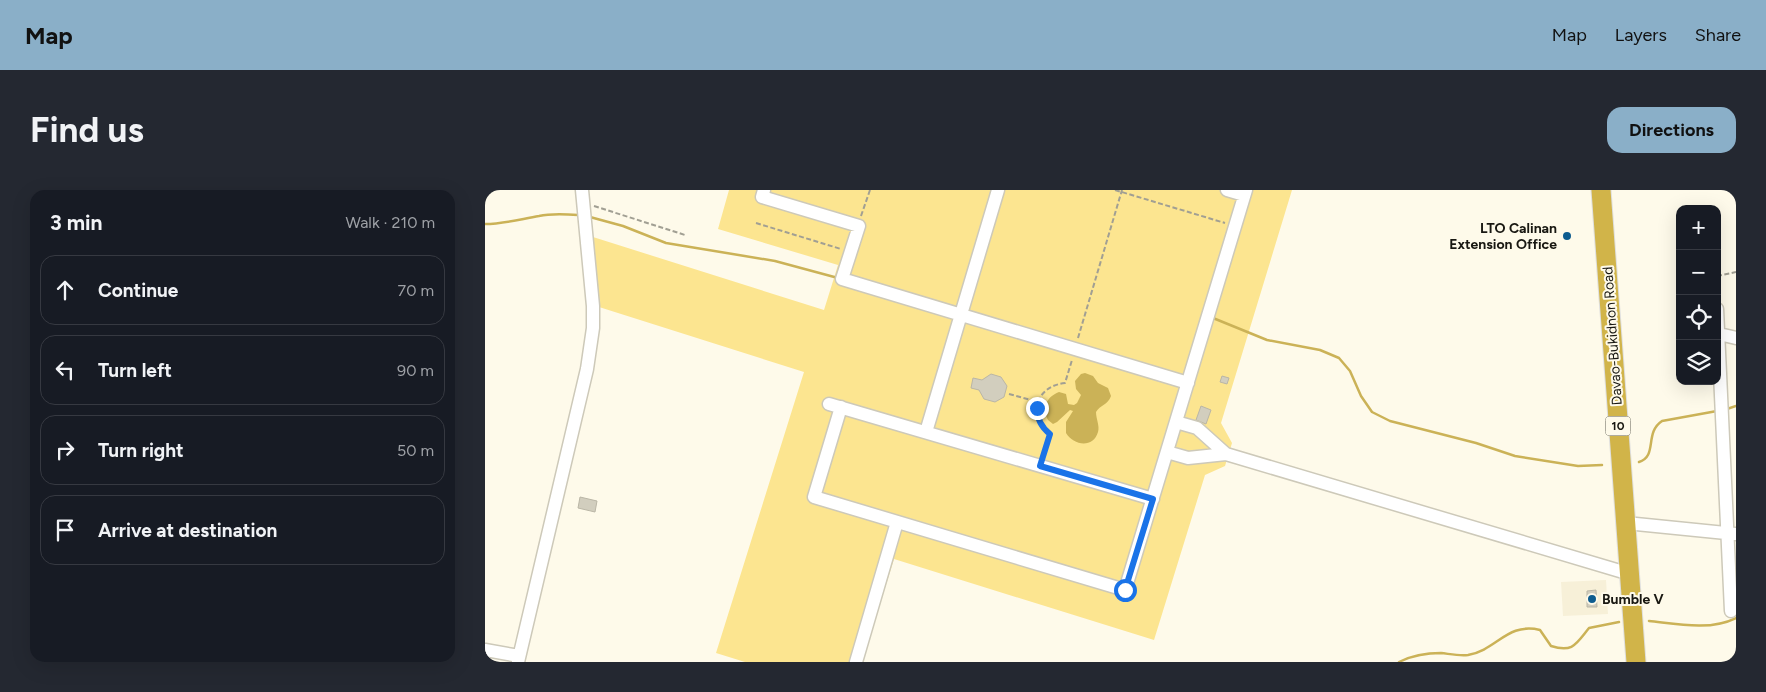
<!DOCTYPE html>
<html lang="en">
<head>
<meta charset="utf-8">
<style>
	body { margin:0; font-family:Figtree,sans-serif; background:#242831; color:#f1f3f6 }
	.controls { position:absolute; right:15px; top:15px; display:grid; overflow:hidden; border-radius:10px; box-shadow:0 5px 20px #0002 }
	.controls button { width:45px; height:45px; display:grid; place-items:center; padding:0; border:0; border-bottom:1px solid #363941; background:#171b24; color:#f1f3f6; font:25px sans-serif }
	.stop { position:absolute; width:15px; height:15px; margin:-11px; border:4px solid #1a73e8; border-radius:50%; background:#fff }
	.stop.end { background:#1a73e8; border-color:#fff; box-shadow:0 1px 5px #0008 }
	.list { margin:0; padding:0; list-style:none }
	h2 { display:flex; justify-content:space-between; align-items:center; height:65px; margin:0; padding:0 20px; font-size:21px }
	h2 small { font-size:16px; font-weight:400; color:#9ea1a6 }
	.list li { display:grid; grid-template-columns:32px 1fr auto; gap:15px; align-items:center; box-sizing:border-box; height:70px; margin:0 10px 10px; padding:0 10px; border:1px solid #363941; border-radius:15px }
	.list b { display:block; font-size:19px; white-space:nowrap }
	.list em { font-size:16px; font-style:normal; color:#9ea1a6 }
	.icon { flex:none; width:28px; height:28px; fill:none; stroke:currentColor; stroke-width:2; stroke-linecap:round; stroke-linejoin:round }
	.map { position:relative; flex:none; width:1251px; height:472px; overflow:hidden; border-radius:15px }
	header { display:flex; align-items:center; gap:30px; box-sizing:border-box; height:70px; padding:0 25px; background:#8aafc8; color:#111 }
	header strong { font-size:24px }
	nav { display:flex; gap:28px; margin-inline-start:auto; font-size:18px }
	.intro { display:flex; align-items:center; justify-content:space-between; box-sizing:border-box; height:120px; padding:0 30px }
	h1 { margin:0; font-size:35px }
	.button { padding:12px 22px; border-radius:15px; background:#8aafc8; color:#111; font-size:18px; font-weight:700 }
	main { display:flex; gap:30px; padding:0 30px }
	aside { flex:1; background:#171b24; border-radius:15px; box-shadow:0 5px 20px #0002 }
	.map>svg:first-child { display:block }
	.built { fill:#f7f0d8 }
	.green { fill:#fce590 }
	.water { fill:#cbb257 }
	.lines { fill:none; stroke-linecap:round; stroke-linejoin:round }
	.stream { stroke:#cbb257; stroke-width:2.5 }
	.building { fill:#d2cebe; stroke:#bab6a6 }
	.minor-casing { stroke:#cdc9b9; stroke-width:15 }
	.highway-casing { stroke:#dfdfde; stroke-width:21 }
	.path { stroke:#a19f93; stroke-width:2; stroke-dasharray:5 2.5; stroke-linecap:butt }
	.minor { stroke:#fff; stroke-width:12 }
	.highway { stroke:#d1b449; stroke-width:19 }
	.route { stroke:#1a73e8; stroke-width:6 }
	.poi-dot { fill:#0d5c8f; stroke:#fefaea; stroke-width:2 }
	.labels { text-anchor:middle; stroke-width:4; stroke-linejoin:round; paint-order:stroke }
	.shield { fill:#fefaea; stroke:#5e5c53; stroke-width:1 }
	.shield-label { font-size:12px; font-weight:bold; fill:#191812 }
	.poi-label { font-size:14px; font-weight:bold; fill:#191812; stroke:#fefaea; text-anchor:end }
	.street-label { font-size:14px; fill:#191812; stroke:#fefaea }
</style>
</head>
<body>
<header>
<strong>Map</strong>
<nav><a>Map</a><a>Layers</a><a>Share</a></nav>
</header>
<div class="intro"><h1>Find us</h1><a class="button">Directions</a></div>
<main>
<aside>
<h2>3 min<small>Walk · 210 m</small></h2>
<ul class="list">
<li><svg class="icon" aria-label="ahead" viewBox="0 0 24 24"><path d="M12 20V5M6 11l6-6 6 6"/></svg><div><b>Continue</b></div><em>70 m</em></li>
<li><svg class="icon" aria-label="left" viewBox="0 0 24 24"><path d="M17 20v-9H6M10 6l-5 5 5 5"/></svg><div><b>Turn left</b></div><em>90 m</em></li>
<li><svg class="icon" aria-label="right" viewBox="0 0 24 24"><path d="M7 20v-9h11M14 6l5 5-5 5"/></svg><div><b>Turn right</b></div><em>50 m</em></li>
<li><svg class="icon" aria-label="arrive" viewBox="0 0 24 24"><path d="M6 21V4h12l-3 4 3 4H6"/></svg><div><b>Arrive at destination</b></div></li>
</ul>
</aside>
<div class="map">
<svg width="1251" height="472" viewBox="0 0 1251 472">
	<rect width="100%" height="100%" fill="#fefaea"/>
	<path class="built" d="M1121,390L1123,424L1078,426L1076,392Z"/>
	<path class="green" d="M244,0H807L736,233L747,253L740,276L720,285L669,450L409,369L377,472H260L231,463L319,182L114,117L108,47L339,120L353,75L233,39Z"/>
	<path class="water" d="M600,183L608,186L613,193L623,198L626,206C623,215 615,215 611,222C611,229 615,236 613,242C608,259 588,255 581,243V232L588,221L585,220L572,232L568,234L563,230C557,218 561,207 574,202L581,204L583,214L589,215L592,213L596,205L591,199L590,191L596,184Z"/>
	<g class="lines">
		<path class="stream" d="M105,27L138,36L181,53L290,71L353,88
			M0,34C19,34 36,29 54,26C67,23 80,24 93,25
			M728,128L782,150L835,160L854,168L865,181L876,206L887,222L905,231L991,253L1030,266L1093,276L1117,275
			M1242,219L1251,216
			M1154,272C1173,266 1159,243 1177,231L1232,221
			M1164,431C1192,434 1225,441 1251,428
			M914,472C926,466 942,463 956,463C965,464 974,466 983,465C1012,460 1022,432 1055,440L1066,456C1088,463 1091,454 1104,438L1134,432"/>
	</g>
	<path class="building" d="M506,184L516,187L522,196L519,207L510,212L499,209L494,200L486,198L488,188L497,190Z
		M737,186L744,188L742,194L735,192Z
		M716,216L726,220L721,234L711,230Z
		M95,307L112,311L110,322L93,318Z
		M1111,400L1112,417H1102V401Z"/>
	<g class="lines">
		<g class="minor-casing">
			<path id="minor" d="M279,0L277,7L374,36L357,89L703,193
				M742,0L759,5
				M1232,119L1246,421
				M1234,144L1251,148
				M344,214L668,309
				M356,217L329,307L640,400L761,0
				M691,232L712,238L741,264
				M441,242L513,0
				M682,262L703,268L741,264L1145,384
				M1141,333L1251,344
				M0,460L34,466
				M33,472L102,179L108,138V116L97,0
				M371,472L412,332"/>
		</g>
		<g class="highway-casing">
			<path id="highway" d="M1116,0L1151,472"/>
		</g>
		<path class="path" d="M630,0L740,33
			M109,16L200,45
			M376,26L385,0
			M271,33L356,59
			M1232,86L1251,82
			M593,148L637,0
			M524,204L553,212
			M558,266L565,244C541,226 551,196 580,193L587,170"/>
		<use href="#minor" class="minor"/>
		<use href="#highway" class="highway"/>
	</g>
	<g class="lines">
		<path class="route" d="M552,218C552,229 556,237 565,244L555,276L668,309L640,400"/>
	</g>
	<g class="poi-dot">
		<circle cx="1082" cy="46" r="5"/>
		<circle cx="1107" cy="409" r="5"/>
	</g>
	<g class="labels">
		<rect class="shield" x="1120.5" y="226.5" width="25" height="19" rx="4"/>
		<g class="shield-label">
			<text x="1133" y="240">10</text>
		</g>
		<g class="poi-label">
			<text x="1072" y="43">LTO Calinan<tspan x="1072" dy="16">Extension Office</tspan></text>
			<text x="1117" y="414" text-anchor="start">Bumble V</text>
		</g>
		<g class="street-label">
			<text transform="translate(1127 146) rotate(-94)" y="5">Davao-Bukidnon Road</text>
		</g>
	</g>
</svg>
<div class="controls">
<button>+</button>
<button>−</button>
<button><svg class="icon" aria-label="locate" viewBox="0 0 24 24"><circle cx="12" cy="12" r="6"/><path d="M12 2v4M12 18v4M2 12h4M18 12h4"/></svg></button>
<button><svg class="icon" aria-label="layers" viewBox="0 0 24 24"><path d="M12 4l9 5-9 5-9-5zM3 14l9 5 9-5"/></svg></button>
</div>
<div class="stop" style="left:640px;top:400px"></div>
<div class="stop end" style="left:552px;top:218px"></div>
</div>
</main>
</body>
</html>
